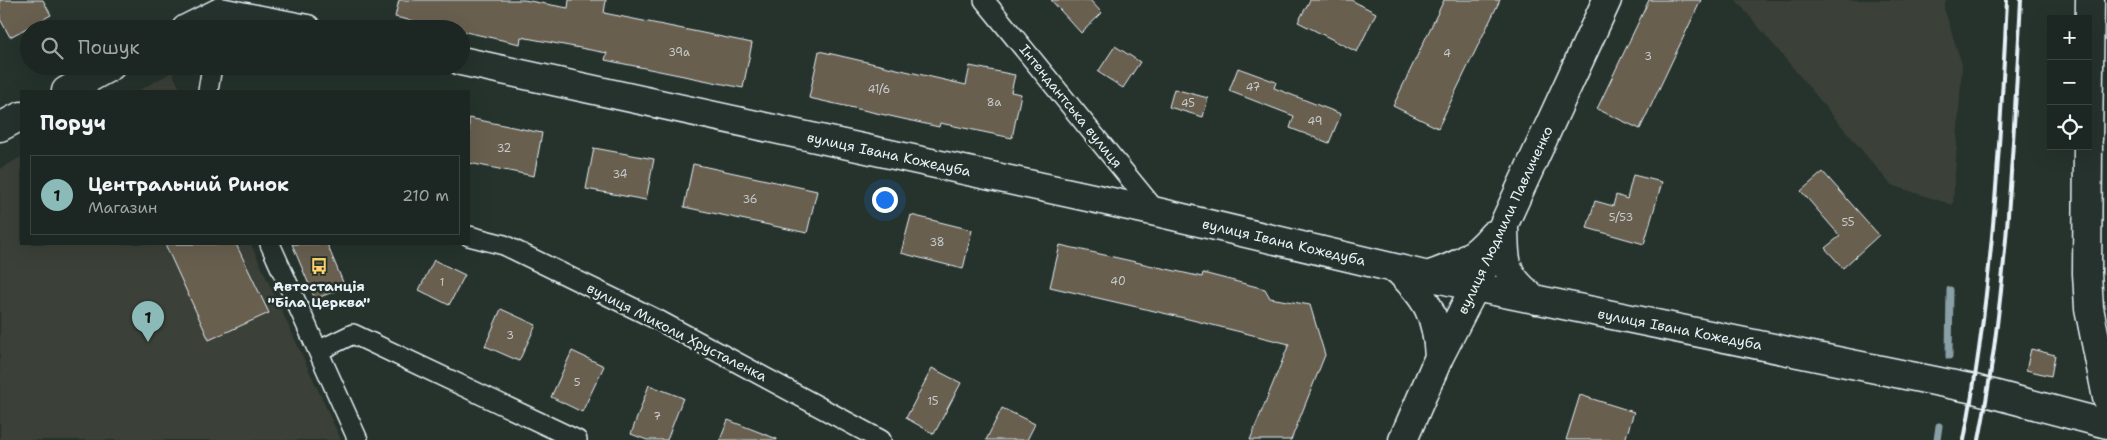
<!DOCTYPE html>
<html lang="uk">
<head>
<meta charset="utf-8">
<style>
	body { margin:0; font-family:"Shantell Sans",sans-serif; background:#29322f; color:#f1f3f6 }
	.controls { position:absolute; right:15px; top:15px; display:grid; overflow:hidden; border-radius:0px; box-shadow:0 5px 20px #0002 }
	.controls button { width:45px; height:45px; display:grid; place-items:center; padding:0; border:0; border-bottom:1px solid #3a4340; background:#1c2622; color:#f1f3f6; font:25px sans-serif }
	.you { position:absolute; left:884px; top:199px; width:18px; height:18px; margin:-12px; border:4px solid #fff; border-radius:50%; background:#1a73e8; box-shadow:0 0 0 8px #1a73e833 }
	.badge { display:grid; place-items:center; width:32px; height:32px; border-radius:50%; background:#8bbbb9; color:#111; font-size:16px; font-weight:700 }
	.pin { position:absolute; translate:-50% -41px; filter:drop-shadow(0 1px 2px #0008) }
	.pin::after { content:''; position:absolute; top:26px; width:18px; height:15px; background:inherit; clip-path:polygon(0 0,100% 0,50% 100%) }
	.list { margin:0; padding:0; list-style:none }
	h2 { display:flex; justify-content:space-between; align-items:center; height:65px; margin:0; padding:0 20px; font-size:21px }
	h2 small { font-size:16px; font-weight:400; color:#a0a5a5 }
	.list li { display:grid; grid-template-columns:32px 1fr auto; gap:15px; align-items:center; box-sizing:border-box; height:80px; margin:0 10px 10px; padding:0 10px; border:1px solid #3a4340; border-radius:0px }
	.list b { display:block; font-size:19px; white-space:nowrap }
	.list p { margin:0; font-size:16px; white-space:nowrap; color:#a0a5a5 }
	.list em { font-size:16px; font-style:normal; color:#a0a5a5 }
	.icon { flex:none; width:28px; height:28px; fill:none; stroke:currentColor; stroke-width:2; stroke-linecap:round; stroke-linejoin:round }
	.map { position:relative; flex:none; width:2107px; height:440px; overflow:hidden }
	.search { position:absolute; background:#1c2622; box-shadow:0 5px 20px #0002; left:20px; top:20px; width:450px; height:55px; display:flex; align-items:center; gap:12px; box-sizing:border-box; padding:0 18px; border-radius:28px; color:#a0a5a5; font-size:19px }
	.panel { position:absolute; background:#1c2622; box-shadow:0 5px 20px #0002; left:20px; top:90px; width:450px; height:155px; border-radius:0px }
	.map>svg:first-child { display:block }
	.built { fill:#3a4038 }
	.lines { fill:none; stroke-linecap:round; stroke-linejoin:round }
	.stream { stroke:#899fa6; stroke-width:7 }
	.building { fill:#675f50; stroke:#e8f1f8 }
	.street-casing { stroke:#e8f1f8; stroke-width:22 }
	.secondary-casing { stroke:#e8f1f8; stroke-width:31 }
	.street { stroke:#26332d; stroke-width:19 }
	.secondary { stroke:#26332d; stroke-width:28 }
	.rail { stroke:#e8f1f8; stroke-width:4 }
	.labels { text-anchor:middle; stroke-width:5; stroke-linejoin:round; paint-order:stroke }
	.number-label { font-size:11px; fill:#c8ccce }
	.street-label { font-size:14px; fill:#e8f1f8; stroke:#26332d }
	.poi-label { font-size:14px; font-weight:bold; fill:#e8f1f8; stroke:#26332d }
</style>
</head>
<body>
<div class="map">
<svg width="2107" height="440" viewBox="0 0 2107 440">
	<rect width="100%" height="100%" fill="#26332d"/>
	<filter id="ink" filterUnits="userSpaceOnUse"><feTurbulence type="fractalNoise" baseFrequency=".02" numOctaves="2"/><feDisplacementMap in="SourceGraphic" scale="10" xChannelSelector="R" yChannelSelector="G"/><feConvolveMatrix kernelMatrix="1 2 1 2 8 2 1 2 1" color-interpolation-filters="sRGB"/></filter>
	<g filter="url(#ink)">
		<path class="built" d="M1736,0H1946L1944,8L1962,65L1953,205L1891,185Z
			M172,72L181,91H138Z
			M21,157V244H251L341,440H0V169Z"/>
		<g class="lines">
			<path class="stream" d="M1949,356L1950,290
				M1937,440L1939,426"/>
		</g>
		<path class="building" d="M0,0H43L51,15L10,37L0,19Z
			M399,0H524L568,8L569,0H606L604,13L752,43L743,88L605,60L607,53L521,37L520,44L461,31V29H450L395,17Z
			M1051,0H1090L1102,13L1081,33Z
			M1310,0H1351L1376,13L1357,52L1298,22Z
			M1444,0H1500L1438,128L1393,106Z
			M1649,0H1701L1640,129L1597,109Z
			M1115,46L1140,62L1123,88L1098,72Z
			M819,51L966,85L970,66L1015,75L1011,92L1021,94L1012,138L940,123L939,127L809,98Z
			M1238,68L1276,82L1274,88L1341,114L1329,143L1290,128L1294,116L1229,91Z
			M1174,89L1208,98L1203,117L1169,107Z
			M469,118L542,133L534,176L469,163Z
			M594,148L654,159L646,200L586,189Z
			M693,164L817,191L807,233L684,207Z
			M1823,172L1879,235L1843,268L1825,248L1840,236L1801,191Z
			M1633,175L1662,182L1644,244L1587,228L1595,201L1613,206L1616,195L1627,199Z
			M911,215L972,230L963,269L901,253Z
			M165,244H236L269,313L209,340Z
			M292,244H327L345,287L315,299Z
			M1060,245L1202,277L1203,273L1265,289L1270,298L1310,305L1325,355L1291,440H1250L1289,344L1176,316L1050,287Z
			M434,260L465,275L449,305L419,290Z
			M501,309L536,325L519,361L485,346Z
			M2031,349L2055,355L2051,376L2026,370Z
			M572,351L604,366L582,412L551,397Z
			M932,368L961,383L934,434L906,418Z
			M649,385L683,398L667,440H647L631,434Z
			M1580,395L1634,412L1625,440H1566Z
			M1002,408L1035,424L1027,440H986Z
			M728,420L777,439V440H720Z"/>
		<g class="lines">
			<g class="street-casing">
				<path id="street" d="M984,0L1157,212
					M208,91L212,66
					M469,236L504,245L660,321L881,440
					M270,244L358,440
					M318,351L353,334L577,440"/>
			</g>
			<g class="secondary-casing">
				<path id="secondary" d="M186,29L220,12L307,29
					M461,61L1157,212L1475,287L1974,389L2107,424
					M66,91L111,66
					M0,127L21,116
					M2088,139L2090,0
					M2088,146L2087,273L2089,308L2107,398
					M1504,229C1505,267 1505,276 1536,300
					M1397,269C1427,298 1437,315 1439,357
					M1427,276C1457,266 1473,259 1493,235
					M1403,440L1439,357L1475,287L1607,0"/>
			</g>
			<use href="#street" class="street"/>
			<use href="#secondary" class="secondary"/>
			<path class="rail" d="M1964,440C1992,295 2000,147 2007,0
				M1979,440C2007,296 2013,147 2021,0"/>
		</g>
	</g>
	<defs>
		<g id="bus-bare" transform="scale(1.35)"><path d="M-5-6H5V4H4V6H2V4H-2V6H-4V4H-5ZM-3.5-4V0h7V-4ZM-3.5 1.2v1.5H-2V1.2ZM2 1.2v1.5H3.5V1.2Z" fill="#ffd166" stroke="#26332d" stroke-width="2.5" paint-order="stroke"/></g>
	</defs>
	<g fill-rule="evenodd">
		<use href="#bus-bare" x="319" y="266"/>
	</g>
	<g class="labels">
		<g class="number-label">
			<text x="679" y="56">39а</text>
			<text x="1447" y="57">4</text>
			<text x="1648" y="60">3</text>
			<text x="1253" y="91">47</text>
			<text x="879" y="93">41/6</text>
			<text x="994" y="106">8а</text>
			<text x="1188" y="107">45</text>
			<text x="1315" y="125">49</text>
			<text x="504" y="152">32</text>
			<text x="620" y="178">34</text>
			<text x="750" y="203">36</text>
			<text x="1621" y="221">5/53</text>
			<text x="1848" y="226">55</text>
			<text x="937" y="246">38</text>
			<text x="1118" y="285">40</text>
			<text x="442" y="286">1</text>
			<text x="510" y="339">3</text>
			<text x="577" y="386">5</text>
			<text x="933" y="405">15</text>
			<text x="657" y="420">7</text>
		</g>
		<g class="street-label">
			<text transform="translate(1071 106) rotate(51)" y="5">Інтендантська вулиця</text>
			<text transform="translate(889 154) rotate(12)" y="5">вулиця Івана Кожедуба</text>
			<text transform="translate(1505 220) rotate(-65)" y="5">вулиця Людмили Павличенко</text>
			<text transform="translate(1284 242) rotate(13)" y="5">вулиця Івана Кожедуба</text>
			<text transform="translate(1680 329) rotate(11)" y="5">вулиця Івана Кожедуба</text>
			<text transform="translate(677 332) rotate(27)" y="5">вулиця Миколи Хрусталенка</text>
		</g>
		<g class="poi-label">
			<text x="319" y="291">Автостанція<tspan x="319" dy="16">"Біла Церква"</tspan></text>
		</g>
	</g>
</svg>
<div class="controls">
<button>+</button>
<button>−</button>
<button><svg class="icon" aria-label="locate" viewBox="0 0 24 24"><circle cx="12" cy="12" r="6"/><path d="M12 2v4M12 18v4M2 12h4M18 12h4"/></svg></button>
</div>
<div class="you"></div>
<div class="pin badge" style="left:148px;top:342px">1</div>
<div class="search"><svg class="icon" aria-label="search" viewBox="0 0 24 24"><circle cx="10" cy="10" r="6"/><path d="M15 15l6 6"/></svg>Пошук</div>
<section class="panel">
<h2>Поруч<small></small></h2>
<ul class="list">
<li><span class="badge">1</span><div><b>Центральний Ринок</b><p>Магазин</p></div><em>210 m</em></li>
</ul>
</section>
</div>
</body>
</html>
